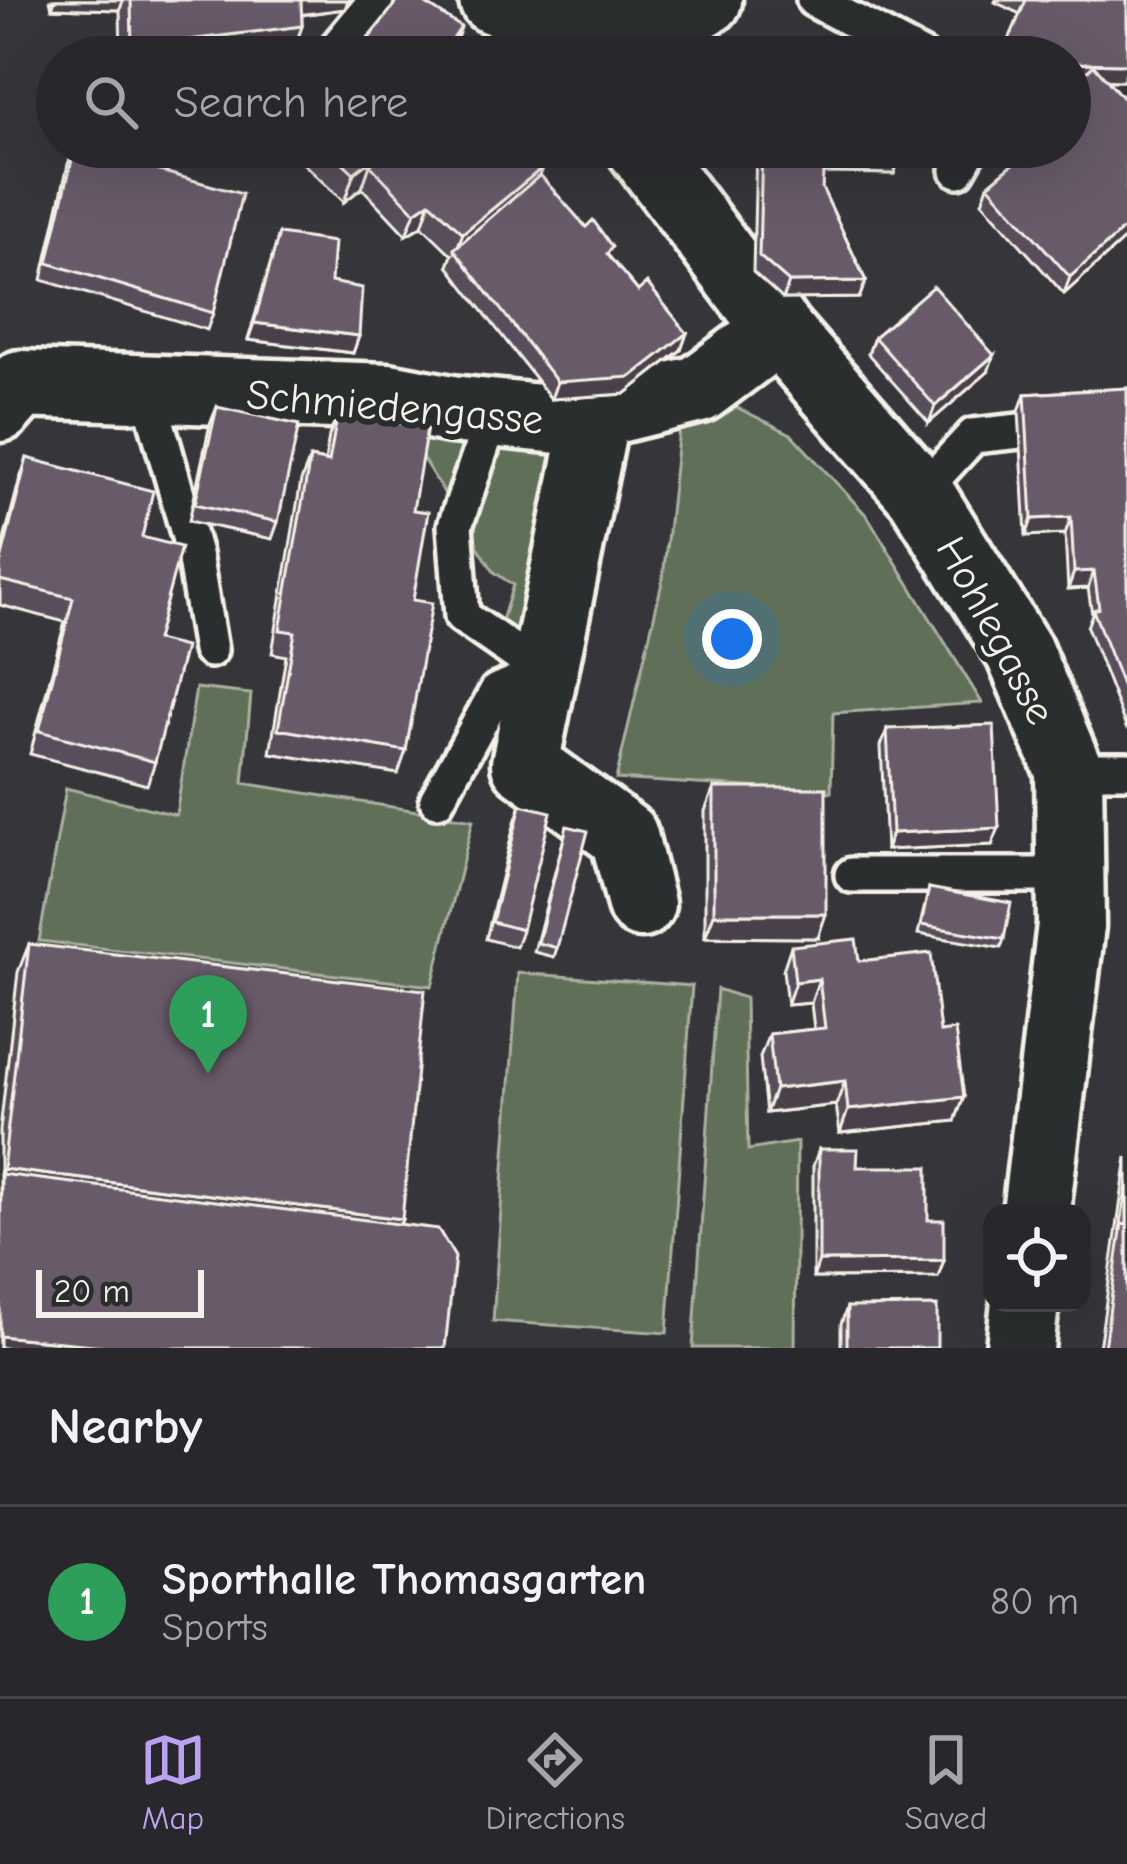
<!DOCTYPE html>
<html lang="en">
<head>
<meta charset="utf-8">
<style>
	body { margin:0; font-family:"Comic Neue",sans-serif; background:#343438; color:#f1f3f6 }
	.controls { position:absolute; right:36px; bottom:36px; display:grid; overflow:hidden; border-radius:24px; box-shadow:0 12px 48px #0002 }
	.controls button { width:108px; height:108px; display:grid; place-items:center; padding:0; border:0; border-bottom:3px solid #444448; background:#28282c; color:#f1f3f6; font:60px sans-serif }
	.scale { position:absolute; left:36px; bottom:30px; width:168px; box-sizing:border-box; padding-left:12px; border:6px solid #f4f1e8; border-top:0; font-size:33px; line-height:42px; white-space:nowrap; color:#f4f1e8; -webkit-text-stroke:9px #2a2d2e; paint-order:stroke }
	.you { position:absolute; left:732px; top:639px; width:42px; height:42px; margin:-30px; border:9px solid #fff; border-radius:50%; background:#1a73e8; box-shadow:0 0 0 18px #1a73e833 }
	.badge { display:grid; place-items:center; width:78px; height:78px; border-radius:50%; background:#bca0f2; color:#fff; font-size:39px; font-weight:700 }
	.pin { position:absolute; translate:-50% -99px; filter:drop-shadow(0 3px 6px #0008) }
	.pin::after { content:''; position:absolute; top:63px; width:42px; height:36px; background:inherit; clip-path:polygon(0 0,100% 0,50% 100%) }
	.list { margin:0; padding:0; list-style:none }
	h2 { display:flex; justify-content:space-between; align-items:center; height:156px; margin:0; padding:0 48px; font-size:51px }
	h2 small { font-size:39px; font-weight:400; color:#a5a6a9 }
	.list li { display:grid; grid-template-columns:78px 1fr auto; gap:36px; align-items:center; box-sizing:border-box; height:192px; padding:0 48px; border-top:3px solid #444448 }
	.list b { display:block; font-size:45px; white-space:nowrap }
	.list p { margin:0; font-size:39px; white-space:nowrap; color:#a5a6a9 }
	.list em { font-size:39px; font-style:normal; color:#a5a6a9 }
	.icon { flex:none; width:66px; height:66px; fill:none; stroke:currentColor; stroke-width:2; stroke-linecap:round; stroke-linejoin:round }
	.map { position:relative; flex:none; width:1127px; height:1348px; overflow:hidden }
	.search { position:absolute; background:#28282c; box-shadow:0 12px 48px #0002; left:36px; right:36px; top:36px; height:132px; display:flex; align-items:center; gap:30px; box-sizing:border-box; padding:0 42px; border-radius:66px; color:#a5a6a9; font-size:45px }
	.sheet { height:348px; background:#28282c }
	nav { display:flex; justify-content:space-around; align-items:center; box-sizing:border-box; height:168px; border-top:3px solid #444448; background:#28282c; font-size:33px; color:#a5a6a9 }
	nav a { display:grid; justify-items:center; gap:6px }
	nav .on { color:#bca0f2 }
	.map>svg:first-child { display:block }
	.green { fill:#607059; stroke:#aab0a0; stroke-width:3 }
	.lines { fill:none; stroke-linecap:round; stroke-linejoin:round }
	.service-casing { stroke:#f4f1e8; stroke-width:42 }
	.minor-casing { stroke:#f4f1e8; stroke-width:75 }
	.service { stroke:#2a2d2e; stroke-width:33 }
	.minor { stroke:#2a2d2e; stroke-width:66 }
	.wall { fill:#594d5a; stroke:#f4f1e8; stroke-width:3 }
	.shaded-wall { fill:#483f4a; stroke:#f4f1e8; stroke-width:3 }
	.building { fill:#675a69; stroke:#f4f1e8; stroke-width:3 }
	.labels { text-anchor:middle; stroke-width:12; stroke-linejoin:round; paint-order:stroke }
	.street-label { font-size:42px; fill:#f4f1e8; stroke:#2a2d2e }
</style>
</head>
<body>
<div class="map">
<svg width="1127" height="1348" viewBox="0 0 1127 1348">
	<rect width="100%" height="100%" fill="#36363a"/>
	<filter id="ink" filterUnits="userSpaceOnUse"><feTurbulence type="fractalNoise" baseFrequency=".00833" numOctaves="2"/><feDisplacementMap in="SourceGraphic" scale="24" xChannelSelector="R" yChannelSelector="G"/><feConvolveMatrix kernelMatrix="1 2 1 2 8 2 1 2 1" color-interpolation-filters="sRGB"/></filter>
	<g filter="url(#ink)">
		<path class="green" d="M730,404L791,434L868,517L982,703L833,713L831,792L616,779L663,578L679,429Z
			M430,416L561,437L525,647L499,630L513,585L494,572L418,451Z
			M196,688L251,694L243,783L473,820L432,986L39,941L66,788L176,815Z
			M518,973L692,986L667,1333L493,1321Z
			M717,989L745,998L748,1150L797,1142L795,1348H693Z"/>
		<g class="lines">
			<g class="service-casing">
				<path id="service" d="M814,0L922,57
					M329,57L376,0
					M958,170L971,147
					M147,388L194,554L210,650
					M493,414L455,526L462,616L543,672
					M920,493L973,436L1020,431
					M1069,770H1127
					M437,800L497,691L543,672
					M852,875H1070"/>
			</g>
			<g class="minor-casing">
				<path id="minor" d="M493,0L581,32
					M581,32L693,9L708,0
					M640,147L778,330L920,493L1019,652L1069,770L1071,925L1036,1213
					M0,408L21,384L388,397L451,409L569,421L699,389L778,330
					M596,415L525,764L624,836L641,904
					M1020,1348L1025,1303"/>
			</g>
			<use href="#service" class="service"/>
			<use href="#minor" class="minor"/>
		</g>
		<path class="wall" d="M50,0H348L345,9L302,15V26L292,55L272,57H121L120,10L52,8Z
			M996,0H1127V69L1123,81H1108L1127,103V237L1064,294L982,202L988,185L1025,154L1018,147H1070L1077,80H1070V57H1002L1020,14L995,2Z
			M75,147L213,313L207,330L42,280L68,164Z
			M288,147H524L542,168L540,175L638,291L687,333L681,350L625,394L551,399L448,266L452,255L422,226L406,235L362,188L344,202L288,149Z
			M756,147H900V157L894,174L823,173L822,188L866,281L859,298L783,299L753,272Z
			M279,234L331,282L359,336L353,353L248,340Z
			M874,337L988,372L929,423L868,354Z
			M1127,388V730L1087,627L1092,614L1088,588L1068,589L1065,534L1026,536L1019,411L1025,394Z
			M217,407L278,522L272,539L189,521L210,424Z
			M338,412L413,510V600L406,751L398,774L270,753L286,656L272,653L301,481L310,458L325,461L329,436Z
			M27,458L142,537L156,640L155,762L147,785L30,754L65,622L0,605V555L19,482Z
			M887,729L992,845L886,850L881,746Z
			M714,788L818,938L705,937V811Z
			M521,805L522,930L516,947L486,939L515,822Z
			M567,826L557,948L554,957L534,952Z
			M929,888L1004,939L1001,948L918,934Z
			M29,944L402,1219L400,1224L0,1348V1130L18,972Z
			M791,946L859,961L940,1032L955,1121L840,1133L836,1105L766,1113L760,1057L769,1034L814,1029L811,1003L787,1005L783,970Z
			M819,1149L928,1220L944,1260L938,1277L813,1278V1166Z
			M1127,1157V1348H1099L1114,1248Z
			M847,1307L937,1348H841V1324Z"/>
		<path class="shaded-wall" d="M55,0H123L120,10L52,8Z
			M296,0H348L345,9L290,16Z
			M302,26L292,55L272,57H129L132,47Z
			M461,27L451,56L441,57Z
			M1076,63L1127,64V69L1123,81L1070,79Z
			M388,147H413L370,165L362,188L344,202L354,173Z
			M824,156L900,157L894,174L817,172Z
			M542,168L534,192L456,251L463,233Z
			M430,202L422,226L406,235L415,212Z
			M1127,226V237L1064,294L1070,277Z
			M866,281L859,298L783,299L789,282Z
			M254,323L359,336L353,353L248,340Z
			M687,333L681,350L625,394L551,399L557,382Z
			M994,355L988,372L929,423L935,406Z
			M1071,517L1065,534L1026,536L1032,519Z
			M1094,571L1088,588L1068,589L1074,572Z
			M999,828L992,845L886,850L892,833Z
			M714,914H826L818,938L705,937Z
			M819,979L811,1003L787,1005L795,982Z
			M845,1081L836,1105L766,1113L775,1089Z
			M964,1097L955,1121L840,1133L848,1110Z
			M3,1169L402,1219L391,1248L1,1174Z
			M944,1260L938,1277L813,1278L819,1261Z
			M0,1336L123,1348H0Z"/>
		<path class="building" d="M131,0H301L302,26L132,47Z
			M398,0H420L461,27L441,57H355Z
			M1026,0H1127V64L1076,63L1071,77L1070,57H1025L1005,49Z
			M1094,65L1127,103V226L1070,277L988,185L1033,147H1070V86Z
			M75,147L242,194L213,313L48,263Z
			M326,147H388L354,173Z
			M392,147H524L542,168L463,233L430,202L415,212L370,165Z
			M762,147H900V157L824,156L822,188L866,281L789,282L759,256Z
			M540,175L586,227L593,220L612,247L607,254L638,291L647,283L687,333L631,377L557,382L454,249Z
			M279,234L334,242L331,282L362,288L359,336L254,323Z
			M933,286L994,355L935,406L874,337Z
			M1127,388V698L1093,610L1099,608L1094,571L1074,572L1071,517L1032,519L1025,394Z
			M217,407L299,425L278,522L195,504Z
			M338,412L427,428L413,510L428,512L413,600L432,603L406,751L278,729L295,632L280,630L310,458L329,462Z
			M27,458L153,491L142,537L181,547L156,640L185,647L155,762L39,731L73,598L0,580V565Z
			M994,725L999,828L892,833L887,729Z
			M714,788H826V914H714Z
			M521,805L551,812L522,930L492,922Z
			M567,826L588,831L557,948L538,943Z
			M929,888L1011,903L1004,939L921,925Z
			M856,939L859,961L931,953L940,1032L955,1030L964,1097L848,1110L845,1081L775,1089L769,1034L825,1028L819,979L795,982L791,946Z
			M29,944L425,990L402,1219L3,1169Z
			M819,1149H858L857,1167H928V1220H944V1260L819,1261Z
			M1,1174L438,1229L455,1257L445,1348H123L0,1336Z
			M1127,1182V1225L1122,1224L1120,1231Z
			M1122,1224L1127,1225V1348H1104Z
			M937,1306V1348H847V1307Z"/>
	</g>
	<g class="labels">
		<g class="street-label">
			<text transform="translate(395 406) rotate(5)" y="15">Schmiedengasse</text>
			<text transform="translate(997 630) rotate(62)" y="15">Hohlegasse</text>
		</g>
	</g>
</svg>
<div class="controls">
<button><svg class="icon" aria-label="locate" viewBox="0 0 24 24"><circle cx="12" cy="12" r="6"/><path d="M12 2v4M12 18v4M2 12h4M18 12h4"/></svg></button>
</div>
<div class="scale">20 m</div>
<div class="you"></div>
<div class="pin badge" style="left:208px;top:1074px;background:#2e9e5b">1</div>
<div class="search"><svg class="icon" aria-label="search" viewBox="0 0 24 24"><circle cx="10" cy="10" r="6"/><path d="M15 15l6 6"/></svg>Search here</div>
</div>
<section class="sheet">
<h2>Nearby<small></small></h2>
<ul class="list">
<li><span class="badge" style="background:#2e9e5b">1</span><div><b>Sporthalle Thomasgarten</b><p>Sports</p></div><em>80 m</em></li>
</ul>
</section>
<nav>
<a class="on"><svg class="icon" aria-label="map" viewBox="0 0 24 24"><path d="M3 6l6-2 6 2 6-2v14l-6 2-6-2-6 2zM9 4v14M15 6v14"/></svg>Map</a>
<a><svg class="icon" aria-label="directions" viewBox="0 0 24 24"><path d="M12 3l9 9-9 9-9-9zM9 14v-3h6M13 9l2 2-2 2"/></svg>Directions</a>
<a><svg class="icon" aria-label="saved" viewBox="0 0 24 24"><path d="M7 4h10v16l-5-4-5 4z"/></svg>Saved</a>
</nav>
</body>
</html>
